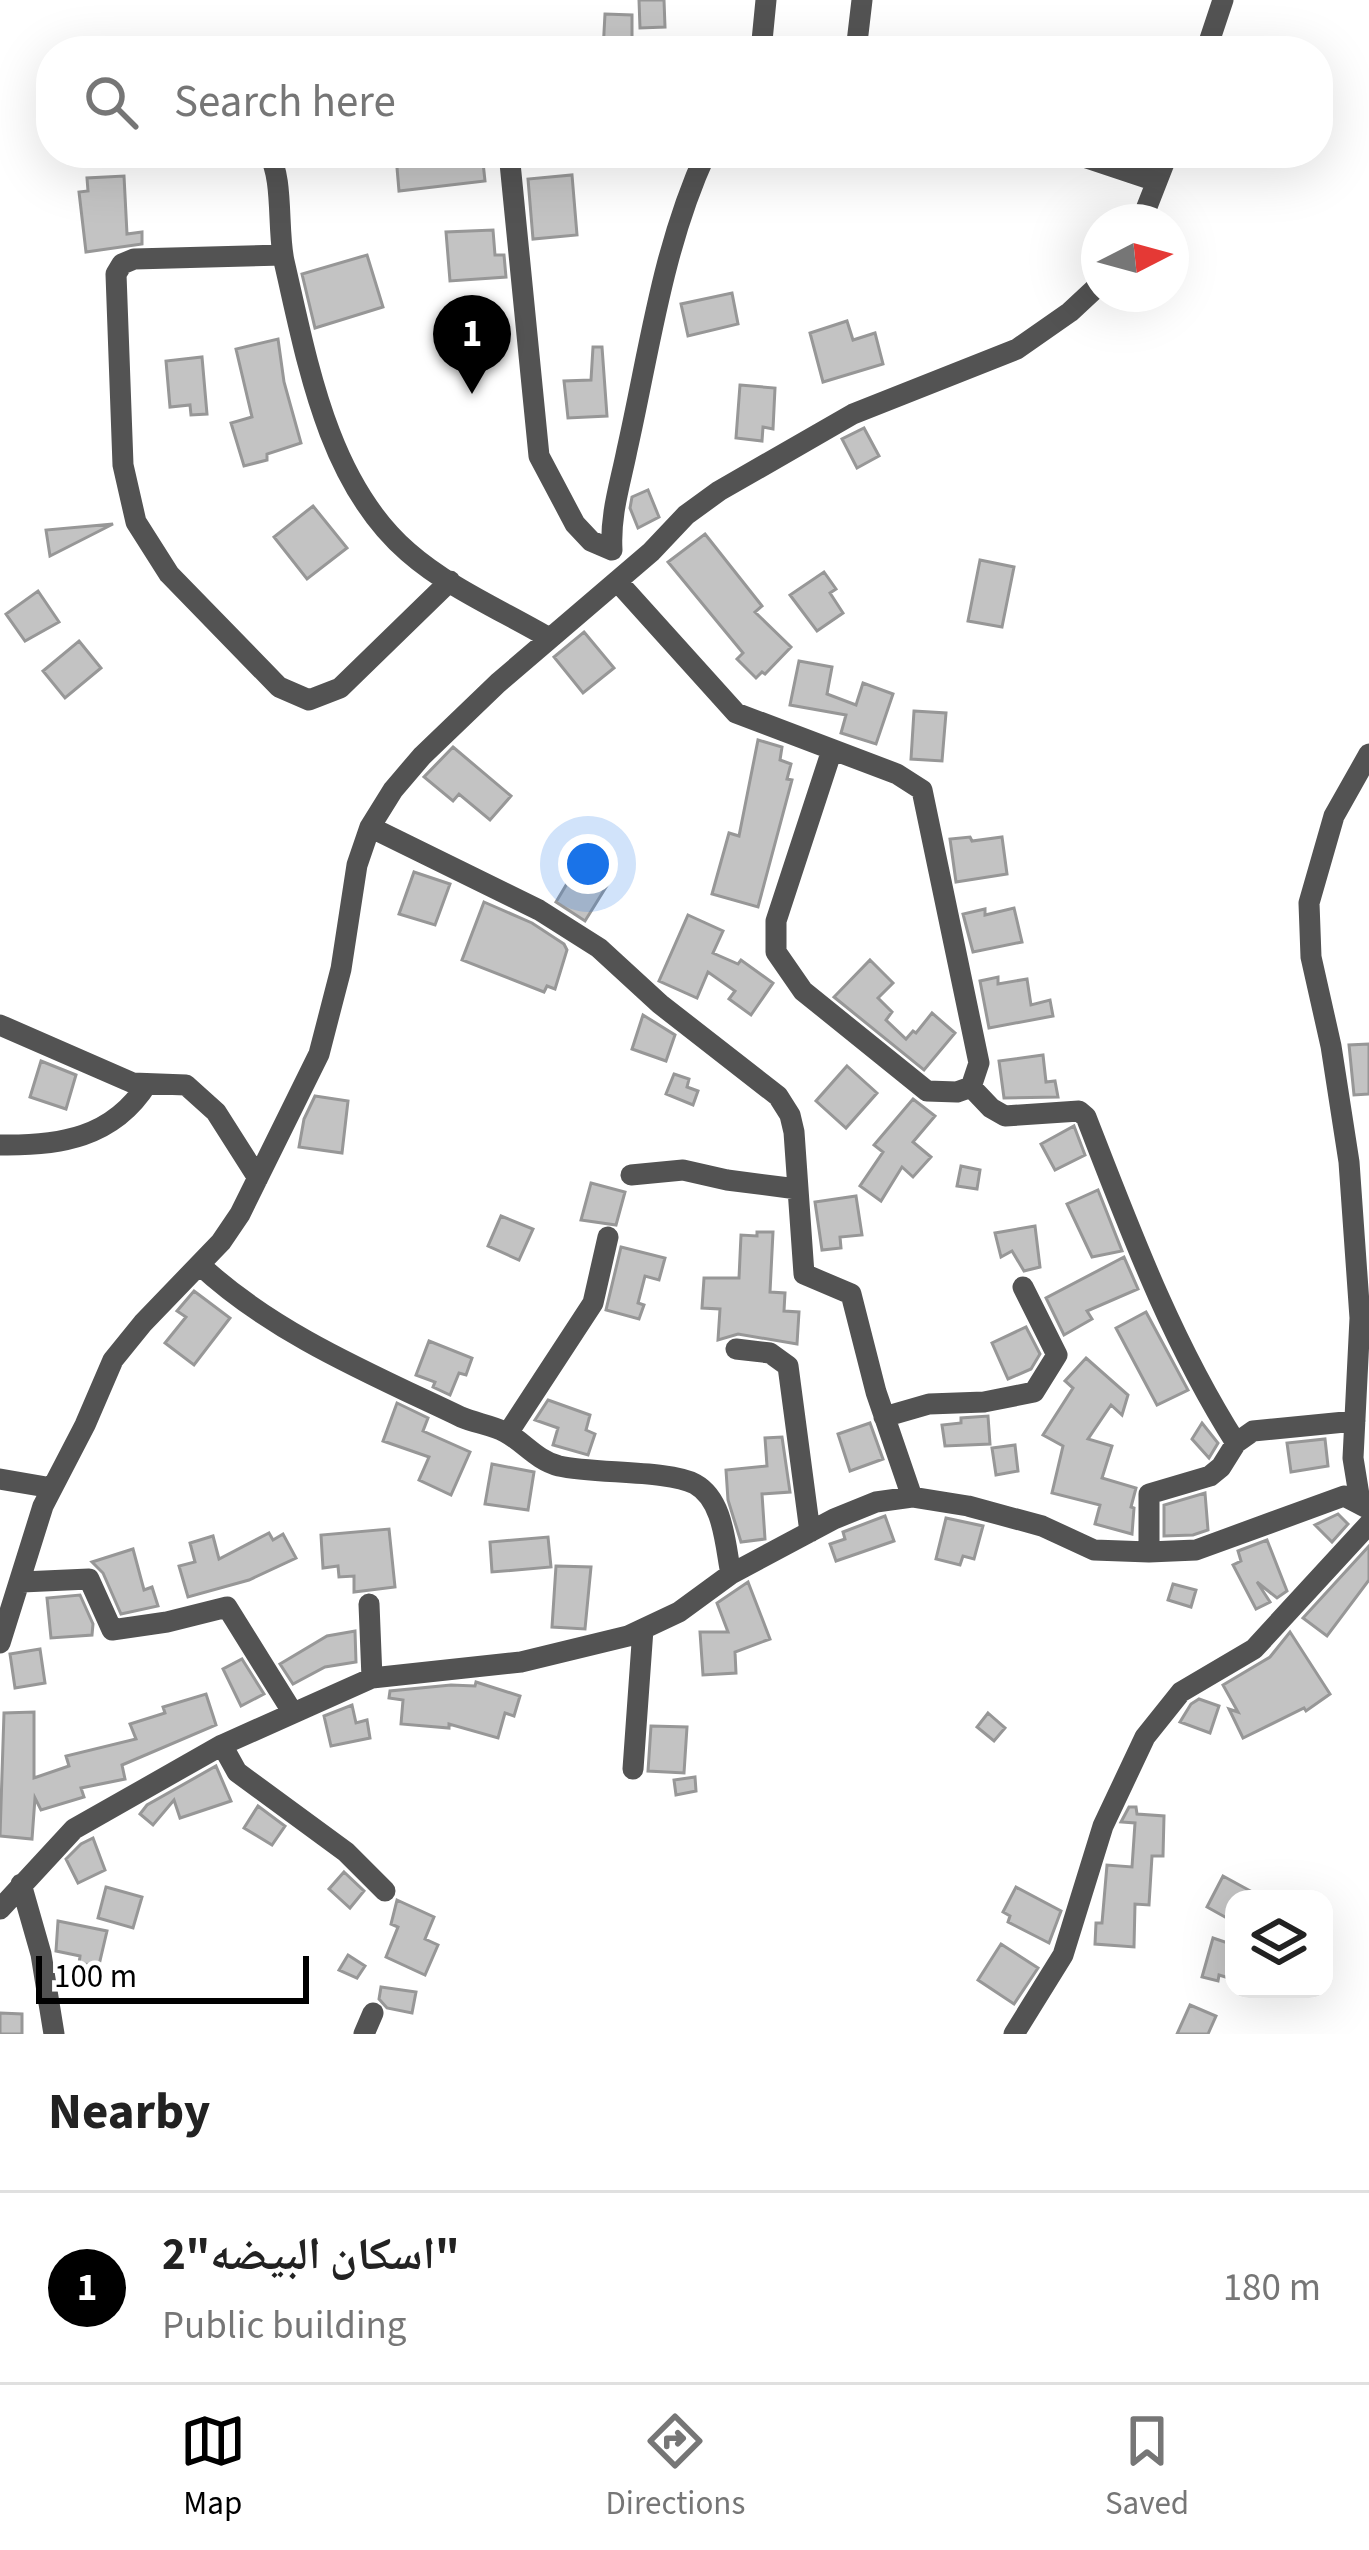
<!DOCTYPE html>
<html lang="en">
<head>
<meta charset="utf-8">
<style>
	body { margin:0; font-family:"Source Sans 3","Noto Naskh Arabic",sans-serif; background:#f6f6f6; color:#222 }
	.controls { position:absolute; right:36px; bottom:36px; display:grid; overflow:hidden; border-radius:24px; box-shadow:0 12px 48px #0002 }
	.controls button { width:108px; height:108px; display:grid; place-items:center; padding:0; border:0; border-bottom:3px solid #e0e0e0; background:#fff; color:#222; font:60px sans-serif }
	.compass { position:absolute; left:1081px; top:204px; width:108px; height:108px; border-radius:50%; background:#fff; box-shadow:0 12px 48px #0002; rotate:84deg }
	.scale { position:absolute; left:36px; bottom:30px; width:273px; box-sizing:border-box; padding-left:12px; border:6px solid #000; border-top:0; font-size:33px; line-height:42px; white-space:nowrap; color:#000; -webkit-text-stroke:9px #fff; paint-order:stroke }
	.you { position:absolute; left:588px; top:864px; width:42px; height:42px; margin:-30px; border:9px solid #fff; border-radius:50%; background:#1a73e8; box-shadow:0 0 0 18px #1a73e833 }
	.badge { display:grid; place-items:center; width:78px; height:78px; border-radius:50%; background:#000; color:#fff; font-size:39px; font-weight:700 }
	.pin { position:absolute; translate:-50% -99px; filter:drop-shadow(0 3px 6px #0008) }
	.pin::after { content:''; position:absolute; top:63px; width:42px; height:36px; background:inherit; clip-path:polygon(0 0,100% 0,50% 100%) }
	.list { margin:0; padding:0; list-style:none }
	h2 { display:flex; justify-content:space-between; align-items:center; height:156px; margin:0; padding:0 48px; font-size:51px }
	h2 small { font-size:39px; font-weight:400; color:#767676 }
	.list li { display:grid; grid-template-columns:78px 1fr auto; gap:36px; align-items:center; box-sizing:border-box; height:192px; padding:0 48px; border-top:3px solid #e0e0e0 }
	.list b { display:block; font-size:45px; white-space:nowrap }
	.list p { margin:0; font-size:39px; white-space:nowrap; color:#767676 }
	.list em { font-size:39px; font-style:normal; color:#767676 }
	.icon { flex:none; width:66px; height:66px; fill:none; stroke:currentColor; stroke-width:2; stroke-linecap:round; stroke-linejoin:round }
	.map { position:relative; flex:none; width:1369px; height:2034px; overflow:hidden }
	.search { position:absolute; background:#fff; box-shadow:0 12px 48px #0002; left:36px; right:36px; top:36px; height:132px; display:flex; align-items:center; gap:30px; box-sizing:border-box; padding:0 42px; border-radius:48px; color:#767676; font-size:45px }
	.sheet { height:348px; background:#fff }
	nav { display:flex; justify-content:space-around; align-items:center; box-sizing:border-box; height:168px; border-top:3px solid #e0e0e0; background:#fff; font-size:33px; color:#767676 }
	nav a { display:grid; justify-items:center; gap:6px }
	nav .on { color:#000 }
	.map>svg:first-child { display:block }
	.building { fill:#c3c3c3; stroke:#979797; stroke-width:3 }
	.lines { fill:none; stroke-linecap:round; stroke-linejoin:round }
	.street { stroke:#535353; stroke-width:21 }
</style>
</head>
<body>
<div class="map">
<svg width="1369" height="2034" viewBox="0 0 1369 2034">
	<rect width="100%" height="100%" fill="#fff"/>
	<path class="building" d="M639,0H664L665,27L640,28Z
		M605,14L632,15V51H603Z
		M423,153H482L485,181L399,191L396,156Z
		M572,175L577,235L533,239L528,179Z
		M124,176L127,234L142,232V244L86,252L79,192L88,191L87,178Z
		M493,230L495,255H504L506,277L450,281L446,232Z
		M367,255L383,307L315,328L302,274Z
		M732,293L738,324L688,336L681,304Z
		M847,321L853,340L875,333L883,364L823,382L810,333Z
		M278,339L284,382L301,443L267,454V460L244,466L231,423L252,417L236,349Z
		M593,347H602L607,416L568,418L564,381L591,380Z
		M202,357L207,414L191,415L190,405L170,407L166,361Z
		M740,385L775,388L773,429L763,427L762,441L736,438Z
		M864,428L879,456L857,468L842,439Z
		M648,490L659,517L638,528L630,508L632,497Z
		M313,506L347,548L307,579L274,537Z
		M113,524L50,556L46,530Z
		M705,534L762,606L755,612L791,647L765,674L762,672L756,678L737,659L743,653L668,562Z
		M980,560L1014,567L1002,627L968,621Z
		M824,572L836,589L830,593L843,613L817,631L790,595Z
		M38,591L59,622L25,641L6,614Z
		M584,632L614,668L583,693L554,657Z
		M79,641L101,668L65,698L43,671Z
		M799,661L832,667L827,694L856,705L863,683L893,694L876,744L841,733L846,715L790,705Z
		M914,711L946,713L942,761L911,759Z
		M758,740L782,747L780,760L791,764L787,779L792,780L758,907L712,894L729,833L739,836Z
		M453,747L511,796L490,820L459,794L453,801L424,777Z
		M970,837L972,841L1002,837L1007,874L956,882L950,839Z
		M581,860L611,879L585,921L556,902Z
		M414,872L450,884L435,925L399,914Z
		M484,902L532,923L564,944L567,950L555,989L547,986L544,992L462,960Z
		M1014,908L1022,942L973,952L963,914L985,909V915Z
		M688,915L723,931L713,953L738,964L741,960L773,983L751,1015L729,999L735,991L708,972L697,998L659,981Z
		M870,960L893,983L878,998L892,1012L886,1020L906,1039L913,1031L916,1033L932,1013L955,1033L924,1070L834,997Z
		M998,977V984L1027,979L1031,1005L1050,1000L1053,1016L989,1028L980,981Z
		M643,1015L675,1035L666,1061L632,1049Z
		M1369,1044V1094L1354,1095L1349,1045Z
		M1043,1055L1046,1082L1055,1081L1058,1097L1004,1098L999,1061Z
		M41,1061L76,1075L66,1109L30,1097Z
		M847,1066L877,1093L846,1128L816,1101Z
		M674,1074L689,1079L687,1087L698,1091L693,1105L666,1094Z
		M315,1096L348,1101L342,1153L299,1147L304,1119Z
		M913,1099L935,1116L913,1142L931,1157L913,1177L902,1167L881,1201L860,1186L883,1152L874,1145Z
		M1074,1126L1085,1155L1055,1170L1041,1144Z
		M961,1166L980,1170L977,1189L957,1186Z
		M591,1183L625,1192L616,1225L581,1220Z
		M1098,1190L1122,1251L1092,1257L1067,1204Z
		M856,1196L862,1235L840,1237L841,1248L822,1250L815,1202Z
		M501,1216L533,1229L519,1260L488,1246Z
		M1035,1226L1040,1267L1024,1271L1012,1251L1001,1257L995,1233Z
		M757,1232H773L770,1292L785,1293L784,1311L799,1312L797,1344L738,1334L718,1340L720,1309L702,1308L704,1278H739L741,1235L757,1236Z
		M621,1247L665,1258L659,1280L645,1276L638,1303L644,1305L639,1319L606,1310Z
		M1124,1257L1138,1289L1087,1311L1092,1319L1064,1335L1046,1298Z
		M194,1291L230,1318L194,1365L165,1343L186,1317L177,1311Z
		M1146,1312L1188,1390L1157,1405L1116,1328Z
		M1026,1327L1040,1354L1031,1369L1008,1379L992,1343Z
		M429,1341L472,1358L466,1375L459,1373L450,1395L433,1387L435,1382L416,1375Z
		M1086,1358L1128,1395L1122,1415L1111,1405L1088,1439L1112,1446L1102,1478L1136,1488L1131,1507L1134,1508L1132,1534L1095,1524L1100,1505L1052,1493L1063,1446L1043,1435L1073,1388L1065,1381Z
		M548,1400L590,1415L586,1430L595,1434L588,1455L553,1445L558,1428L535,1420Z
		M397,1403L428,1418L423,1431L470,1452L451,1495L419,1480L429,1457L383,1441Z
		M988,1416L990,1444L945,1446L942,1425L961,1423V1418Z
		M870,1423L883,1459L850,1471L838,1434Z
		M1202,1423L1218,1443L1209,1458L1192,1439Z
		M782,1437L790,1492L762,1494L765,1539L741,1542L728,1500L726,1470L767,1466L765,1438Z
		M1325,1439L1328,1466L1291,1472L1287,1443Z
		M1015,1445L1018,1471L996,1475L992,1448Z
		M492,1464L534,1472L528,1510L485,1504Z
		M1205,1493L1208,1530L1193,1535L1164,1536V1505Z
		M1338,1514L1348,1524L1332,1542L1315,1525Z
		M885,1516L894,1541L836,1561L830,1544L845,1539L843,1532Z
		M946,1518L983,1526L974,1559L963,1556L960,1565L936,1559Z
		M389,1529L395,1587L354,1592V1576L339,1577L338,1566L323,1568L321,1535Z
		M269,1533L273,1540L283,1534L296,1558L249,1580L188,1597L179,1566L195,1562L190,1543L213,1536L219,1559Z
		M548,1537L551,1567L492,1572L490,1542Z
		M1267,1540L1287,1591L1277,1598L1257,1582L1270,1602L1256,1609L1233,1565L1241,1561L1238,1551Z
		M1369,1546V1580L1327,1636L1303,1618Z
		M133,1549L144,1590L152,1587L158,1606L121,1614L103,1573L92,1562Z
		M556,1566L591,1567L585,1629L552,1627Z
		M748,1582L770,1639L735,1652L736,1673L703,1675L700,1632H728L717,1603Z
		M1173,1584L1196,1590L1191,1607L1168,1600Z
		M80,1595L93,1624L92,1635L51,1638L47,1598Z
		M355,1631L356,1662L325,1667L293,1684L280,1664L327,1636Z
		M1290,1632L1330,1694L1306,1711L1304,1708L1243,1738L1229,1709L1238,1712L1223,1685L1270,1657Z
		M40,1649L45,1683L15,1688L10,1654Z
		M242,1659L264,1694L241,1706L223,1669Z
		M476,1682L520,1696L514,1716L505,1713L498,1738L449,1724V1728L401,1724L403,1700L389,1698L390,1691L451,1685L475,1686Z
		M206,1694L216,1725L122,1765L125,1779L81,1788L84,1797L41,1810L35,1798L32,1839L0,1836L4,1713L34,1712V1778L69,1766L66,1756L136,1739L130,1724L165,1713L163,1707Z
		M1199,1699L1219,1706L1210,1733L1180,1722L1191,1704Z
		M352,1705L356,1723L367,1720L370,1738L331,1746L324,1716Z
		M988,1713L1005,1728L994,1741L977,1727Z
		M651,1726L687,1727L684,1773L648,1771Z
		M216,1766L231,1801L180,1818L174,1800L153,1825L140,1814L147,1805Z
		M695,1777L696,1791L676,1795L674,1780Z
		M258,1806L285,1826L272,1845L244,1828Z
		M1129,1807H1136L1137,1814L1164,1816L1163,1856H1152L1149,1905L1135,1904L1134,1947L1095,1944L1096,1923H1102L1107,1865L1132,1867L1135,1823L1121,1822Z
		M93,1838L105,1870L78,1883L66,1859L81,1844Z
		M344,1872L364,1891L350,1908L329,1889Z
		M1223,1876L1265,1899H1234V1922L1207,1907Z
		M106,1887L142,1897L133,1928L98,1918Z
		M1016,1887L1061,1911L1049,1943L1008,1922L1010,1916L1003,1912Z
		M397,1900L434,1917L425,1939L438,1945L425,1975L386,1957L398,1927L391,1924Z
		M58,1921L107,1931L99,1965L79,1964L80,1956L56,1951Z
		M1213,1938L1234,1945L1232,1979L1219,1975L1218,1981L1202,1977Z
		M1001,1944L1038,1968L1014,2004L978,1980Z
		M348,1955L365,1966L357,1978L339,1970Z
		M381,1987L416,1992L412,2013L387,2008L379,1999Z
		M1190,2005L1216,2016L1208,2034H1177Z
		M0,2013L22,2014V2034H0Z"/>
	<g class="lines">
		<path class="street" d="M761,51L766,0
			M856,51L862,0
			M1206,51L1223,0
			M268,153C284,177 277,230 284,261C307,360 327,482 408,552C449,588 503,611 549,638
			M509,153L539,456L575,524L591,541L612,550C610,514 620,485 627,450C650,348 662,249 706,153
			M1072,153L1156,181
			M1141,222L1168,153
			M283,255L134,259L122,264L116,274L123,465L136,522L169,574L279,687L309,700L340,688L450,581
			M617,581L736,713L897,774L922,790L979,1063L971,1087L957,1092L927,1091L803,991L776,952V921L832,750
			M370,827L539,910L599,948L660,1004L778,1096L790,1115L794,1132L804,1274L851,1294L876,1392L912,1497
			M0,1025L133,1083L186,1085L216,1112L258,1178
			M971,1087L991,1108L1005,1116L1079,1111L1086,1117C1130,1230 1171,1341 1236,1443
			M0,1145C59,1146 113,1138 147,1084
			M631,1175L683,1170L727,1180L797,1189
			M200,1265C273,1333 371,1374 461,1417C475,1423 491,1425 505,1432C524,1442 536,1460 559,1466C594,1474 669,1470 695,1484C724,1500 725,1545 731,1574
			M736,1349L770,1353L788,1366L810,1532
			M884,1417L929,1404L984,1402L1034,1392L1057,1355L1023,1287
			M508,1433L593,1303L608,1237
			M0,1479L52,1488
			M1360,1501L1353,1458L1360,1318L1349,1162L1331,1046L1311,957L1309,903L1334,816L1369,754
			M1149,1552V1494L1210,1476L1221,1467L1236,1443L1253,1431L1355,1421
			M22,1582L89,1579L112,1630L167,1622L227,1607L293,1713
			M369,1604L372,1678
			M0,1643L43,1506L85,1425L113,1360L143,1323L221,1242L240,1214L319,1054L341,969L357,865L370,827L393,790L422,756L498,683L651,552L686,515L719,491L853,414L1017,349L1070,312L1099,285
			M222,1745L237,1772L346,1852L385,1891
			M633,1769L643,1629
			M21,1884L41,1954L54,2034
			M0,1909L74,1829L222,1745L372,1678L521,1662L628,1636L679,1612L731,1574L834,1519L876,1502L912,1497L968,1506L1042,1526L1094,1550L1149,1552L1196,1550L1344,1496L1369,1509
			M364,2034L373,2013
			M1014,2034L1063,1955L1103,1826L1145,1737L1181,1692L1254,1649L1369,1524"/>
	</g>
</svg>
<div class="controls">
<button><svg class="icon" aria-label="layers" viewBox="0 0 24 24"><path d="M12 4l9 5-9 5-9-5zM3 14l9 5 9-5"/></svg></button>
</div>
<svg class="compass" viewBox="-18 -18 36 36"><path d="M0-13l5 13h-10z" fill="#e53935"/><path d="M0 13l5-13h-10z" fill="#767676"/></svg>
<div class="scale">100 m</div>
<div class="you"></div>
<div class="pin badge" style="left:472px;top:394px">1</div>
<div class="search"><svg class="icon" aria-label="search" viewBox="0 0 24 24"><circle cx="10" cy="10" r="6"/><path d="M15 15l6 6"/></svg>Search here</div>
</div>
<section class="sheet">
<h2>Nearby<small></small></h2>
<ul class="list">
<li><span class="badge">1</span><div><b>اسكان البيضه&quot;2&quot;</b><p>Public building</p></div><em>180 m</em></li>
</ul>
</section>
<nav>
<a class="on"><svg class="icon" aria-label="map" viewBox="0 0 24 24"><path d="M3 6l6-2 6 2 6-2v14l-6 2-6-2-6 2zM9 4v14M15 6v14"/></svg>Map</a>
<a><svg class="icon" aria-label="directions" viewBox="0 0 24 24"><path d="M12 3l9 9-9 9-9-9zM9 14v-3h6M13 9l2 2-2 2"/></svg>Directions</a>
<a><svg class="icon" aria-label="saved" viewBox="0 0 24 24"><path d="M7 4h10v16l-5-4-5 4z"/></svg>Saved</a>
</nav>
</body>
</html>
